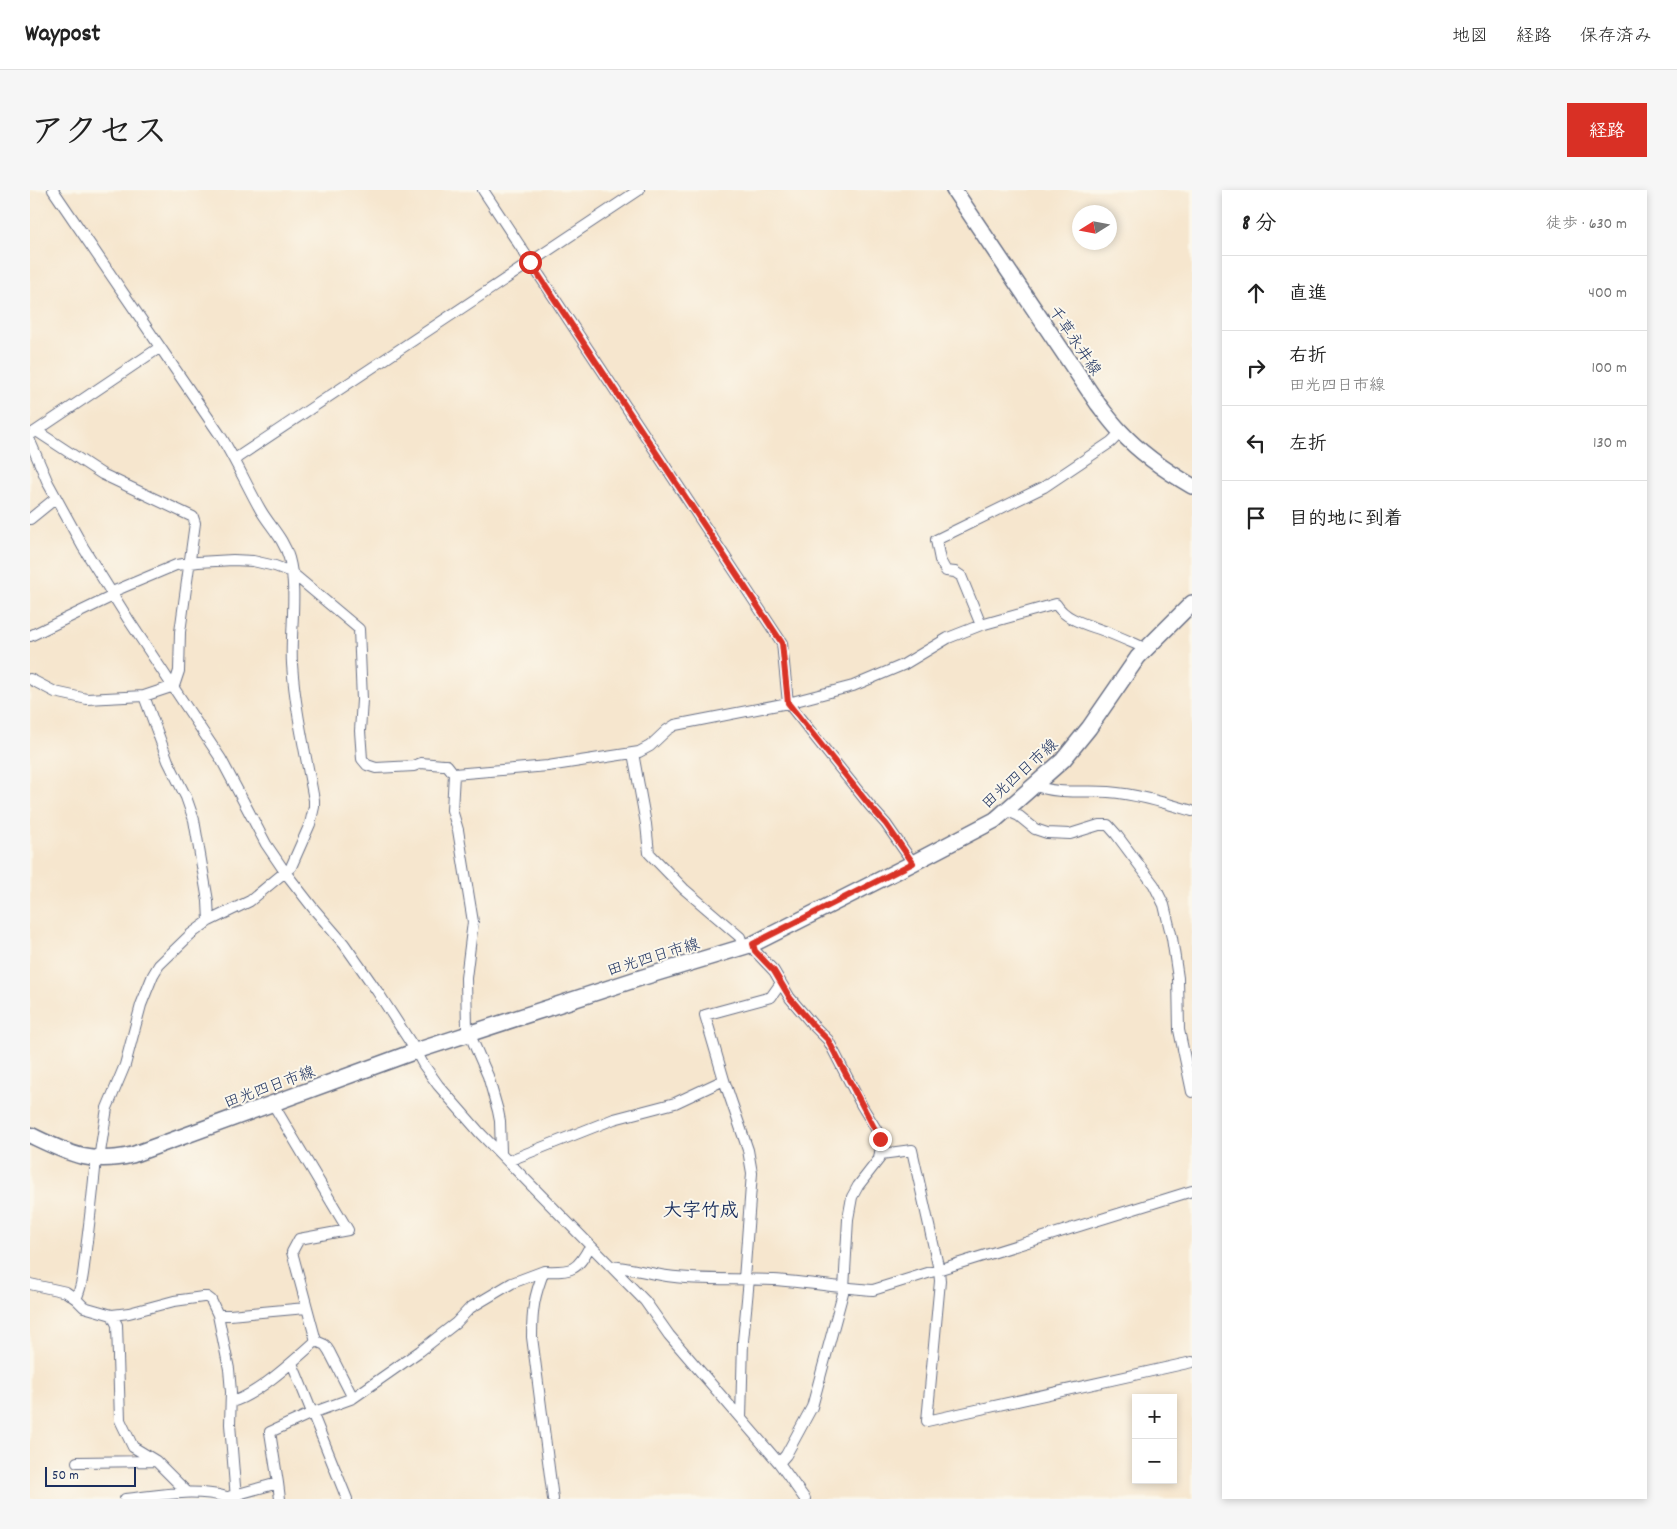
<!DOCTYPE html>
<html lang="ja">
<head>
<meta charset="utf-8">
<style>
	body { margin:0; font-family:Dekko,"Klee One",sans-serif; background:#f6f6f6; color:#222 }
	.controls { position:absolute; right:15px; bottom:15px; display:grid; overflow:hidden; border-radius:0px; box-shadow:0 2px 8px #0003 }
	.controls button { width:45px; height:45px; display:grid; place-items:center; padding:0; border:0; border-bottom:1px solid #e0e0e0; background:#fff; color:#222; font:25px sans-serif }
	.compass { position:absolute; left:1042px; top:15px; width:45px; height:45px; border-radius:50%; background:#fff; box-shadow:0 2px 8px #0003; rotate:259deg }
	.scale { position:absolute; left:15px; bottom:12px; width:91px; box-sizing:border-box; padding-left:5px; border:2px solid #1b2f5e; border-top:0; font-size:14px; line-height:18px; white-space:nowrap; color:#1b2f5e; -webkit-text-stroke:4px #fbf7ec; paint-order:stroke }
	.stop { position:absolute; width:15px; height:15px; margin:-11px; border:4px solid #d93025; border-radius:50%; background:#fff }
	.stop.end { background:#d93025; border-color:#fff; box-shadow:0 1px 5px #0008 }
	.list { margin:0; padding:0; list-style:none }
	h2 { display:flex; justify-content:space-between; align-items:center; height:65px; margin:0; padding:0 20px; font-size:21px }
	h2 small { font-size:16px; font-weight:400; color:#767676 }
	.list li { display:grid; grid-template-columns:32px 1fr auto; gap:15px; align-items:center; box-sizing:border-box; height:75px; padding:0 20px; border-top:1px solid #e0e0e0 }
	.list b { display:block; font-size:19px; white-space:nowrap }
	.list p { margin:0; font-size:16px; white-space:nowrap; color:#767676 }
	.list em { font-size:16px; font-style:normal; color:#767676 }
	.icon { flex:none; width:28px; height:28px; fill:none; stroke:currentColor; stroke-width:2; stroke-linecap:round; stroke-linejoin:round }
	.map { position:relative; flex:none; width:1162px; height:1309px; overflow:hidden; border-radius:0px }
	header { display:flex; align-items:center; gap:30px; box-sizing:border-box; height:70px; padding:0 25px; background:#fff; border-bottom:1px solid #e0e0e0 }
	header strong { font-size:24px }
	nav { display:flex; gap:28px; margin-inline-start:auto; font-size:18px }
	.intro { display:flex; align-items:center; justify-content:space-between; box-sizing:border-box; height:120px; padding:0 30px }
	h1 { margin:0; font-size:35px }
	.button { padding:12px 22px; border-radius:0px; background:#d93025; color:#fff; font-size:18px; font-weight:700 }
	main { display:flex; gap:30px; padding:0 30px }
	aside { flex:1; background:#fff; border-radius:0px; box-shadow:0 2px 8px #0003 }
	.map>svg:first-child { display:block }
	.lines { fill:none; stroke-linecap:round; stroke-linejoin:round }
	.minor-casing { stroke:#686f85; stroke-width:12 }
	.secondary-casing { stroke:#686f85; stroke-width:18 }
	.minor { stroke:#fff; stroke-width:10 }
	.secondary { stroke:#fff; stroke-width:15 }
	.route { stroke:#d93025; stroke-width:6 }
	.labels { text-anchor:middle; stroke-width:4; stroke-linejoin:round; paint-order:stroke }
	.street-label { font-size:16px; fill:#1b2f5e; stroke:#fbf7ec }
	.quarter-label { font-size:19px; font-weight:bold; fill:#1b2f5e; stroke:#fbf7ec }
</style>
</head>
<body>
<header>
<strong>Waypost</strong>
<nav><a>地図</a><a>経路</a><a>保存済み</a></nav>
</header>
<div class="intro"><h1>アクセス</h1><a class="button">経路</a></div>
<main>
<div class="map">
<svg width="1162" height="1309" viewBox="0 0 1162 1309">
	<rect width="100%" height="100%" fill="#fbf7ec"/>
	<filter id="ink" filterUnits="userSpaceOnUse"><feTurbulence type="fractalNoise" baseFrequency=".02" numOctaves="2"/><feDisplacementMap in="SourceGraphic" scale="10" xChannelSelector="R" yChannelSelector="G"/><feConvolveMatrix kernelMatrix="1 2 1 2 8 2 1 2 1" color-interpolation-filters="sRGB"/></filter>
	<filter id="wash" filterUnits="userSpaceOnUse"><feTurbulence type="fractalNoise" baseFrequency=".0096" numOctaves="4" result="noise"/><feDisplacementMap in="SourceGraphic" scale="20" xChannelSelector="R" yChannelSelector="G"/><feGaussianBlur stdDeviation="1.12" result="paint"/><feColorMatrix in="noise" values="0 0 0 0 0 0 0 0 0 0 0 0 0 0 0 0 0 1.4 0 .05"/><feComposite in="paint" operator="in"/></filter>
	<g filter="url(#wash)">
		<rect width="100%" height="100%" fill="#f6e6ce"/>
	</g>
	<g filter="url(#ink)">
		<g class="lines">
			<g class="minor-casing">
				<path id="minor" d="M23,0L190,245C205,269 216,294 230,319C239,335 254,349 259,368C268,400 260,441 262,474C265,520 276,565 284,610V617L280,634L261,677L220,711L179,731L161,744L129,775L123,785L111,815L95,875L77,918L69,969
					M453,0L752,453L758,513L840,616L856,634L883,673
					M3,243L129,158
					M0,251L18,293L53,357L98,429L191,569L236,654L255,682L283,718L314,754L347,801L386,861L393,874L408,895L450,943L497,991L615,1111L639,1145L749,1273L775,1309
					M205,269L609,0
					M0,329L26,308
					M82,402L146,375L168,372L203,370L223,371L245,376L261,382L329,439L332,510L330,541L332,569L337,575L346,578L384,576L391,573L413,575H417L424,584L422,620L428,640L443,732L436,788L437,838L458,886L468,921L470,931L471,963
					M951,435L931,386L925,382L916,381L910,370L906,350L1014,297L1081,252L1091,242
					M0,446L83,406
					M0,489L25,502L57,509L114,506L144,496L149,481L150,442L165,333L163,327L72,284L8,242
					M114,506L138,571L156,607L164,630L178,711L179,731
					M603,563L616,634L619,663L654,699L710,747L713,757
					M424,584L518,576L609,562L620,556L637,540L645,535L758,513L823,496L873,475L918,448L951,435L1026,414C1036,431 1060,435 1077,442C1090,447 1103,453 1117,459
					M1004,595C1027,605 1054,600 1078,602C1106,604 1135,613 1162,621
					M975,620L989,626L1005,639L1017,643L1040,644L1069,635H1078L1086,644L1124,695L1134,715L1142,748L1148,788L1149,840L1162,902
					M723,754L725,761L744,781L760,808L782,834L798,850L832,916L846,939L850,949L851,956L849,969L828,996L822,1007L818,1029L814,1099L782,1217L756,1265L749,1273
					M694,890L718,960L722,983L714,1089
					M851,964L882,960L909,1080L910,1091L897,1231L1162,1172
					M66,969C63,1000 60,1029 56,1059C54,1076 53,1094 46,1109L54,1117L82,1125L99,1123L144,1111L173,1107H177L181,1110L188,1125L199,1179L201,1202L200,1234L206,1309
					M478,971L584,929L645,913L694,890L675,825L741,807L751,793
					M580,1076C600,1078 618,1083 637,1086C672,1091 708,1088 744,1090C777,1092 810,1098 843,1100L1162,1001
					M0,1094L36,1102L46,1109
					M82,1125L87,1135L90,1230L103,1257L126,1271L156,1301
					M188,1125H200L276,1118
					M286,1151L295,1155L299,1161L323,1208
					M262,1173L317,1309
					M201,1212C225,1207 267,1168 286,1151L262,1062L269,1049L318,1040L243,914
					M711,1228L713,1151L719,1089
					M47,1272L125,1271
					M248,1293L240,1242L282,1223L323,1208L390,1161L426,1133L440,1118L482,1093L514,1081
					M201,1306L248,1293L250,1309
					M95,1309C131,1305 162,1298 197,1307
					M523,1309L502,1147C502,1120 504,1106 514,1081C542,1082 547,1081 560,1056"/>
			</g>
			<g class="secondary-casing">
				<path id="secondary" d="M924,0L1068,214C1075,223 1082,233 1090,241C1111,264 1136,281 1162,296
					M0,945C38,963 59,975 102,965L386,861L607,789L723,754L883,673L965,630L1033,570L1059,538L1108,467L1162,413"/>
			</g>
			<use href="#minor" class="minor"/>
			<use href="#secondary" class="secondary"/>
		</g>
	</g>
	<g class="lines" filter="url(#ink)">
		<path class="route" d="M500,72L752,453L758,513L840,616L856,634L883,673L723,754L725,761L744,781L760,808L782,834L798,850L850,949"/>
	</g>
	<g class="labels">
		<g class="street-label">
			<text transform="translate(1046 150) rotate(56)" y="6">千草永井線</text>
			<text transform="translate(989 583) rotate(-42)" y="6">田光四日市線</text>
			<text transform="translate(623 766) rotate(-17)" y="6">田光四日市線</text>
			<text transform="translate(239 896) rotate(-20)" y="6">田光四日市線</text>
		</g>
		<g class="quarter-label">
			<text x="671" y="1026">大字竹成</text>
		</g>
	</g>
</svg>
<div class="controls">
<button>+</button>
<button>−</button>
</div>
<svg class="compass" viewBox="-18 -18 36 36"><path d="M0-13l5 13h-10z" fill="#e53935"/><path d="M0 13l5-13h-10z" fill="#767676"/></svg>
<div class="scale">50 m</div>
<div class="stop" style="left:500px;top:72px"></div>
<div class="stop end" style="left:850px;top:949px"></div>
</div>
<aside>
<h2>8 分<small>徒歩 · 630 m</small></h2>
<ul class="list">
<li><svg class="icon" aria-label="ahead" viewBox="0 0 24 24"><path d="M12 20V5M6 11l6-6 6 6"/></svg><div><b>直進</b></div><em>400 m</em></li>
<li><svg class="icon" aria-label="right" viewBox="0 0 24 24"><path d="M7 20v-9h11M14 6l5 5-5 5"/></svg><div><b>右折</b><p>田光四日市線</p></div><em>100 m</em></li>
<li><svg class="icon" aria-label="left" viewBox="0 0 24 24"><path d="M17 20v-9H6M10 6l-5 5 5 5"/></svg><div><b>左折</b></div><em>130 m</em></li>
<li><svg class="icon" aria-label="arrive" viewBox="0 0 24 24"><path d="M6 21V4h12l-3 4 3 4H6"/></svg><div><b>目的地に到着</b></div></li>
</ul>
</aside>
</main>
</body>
</html>
